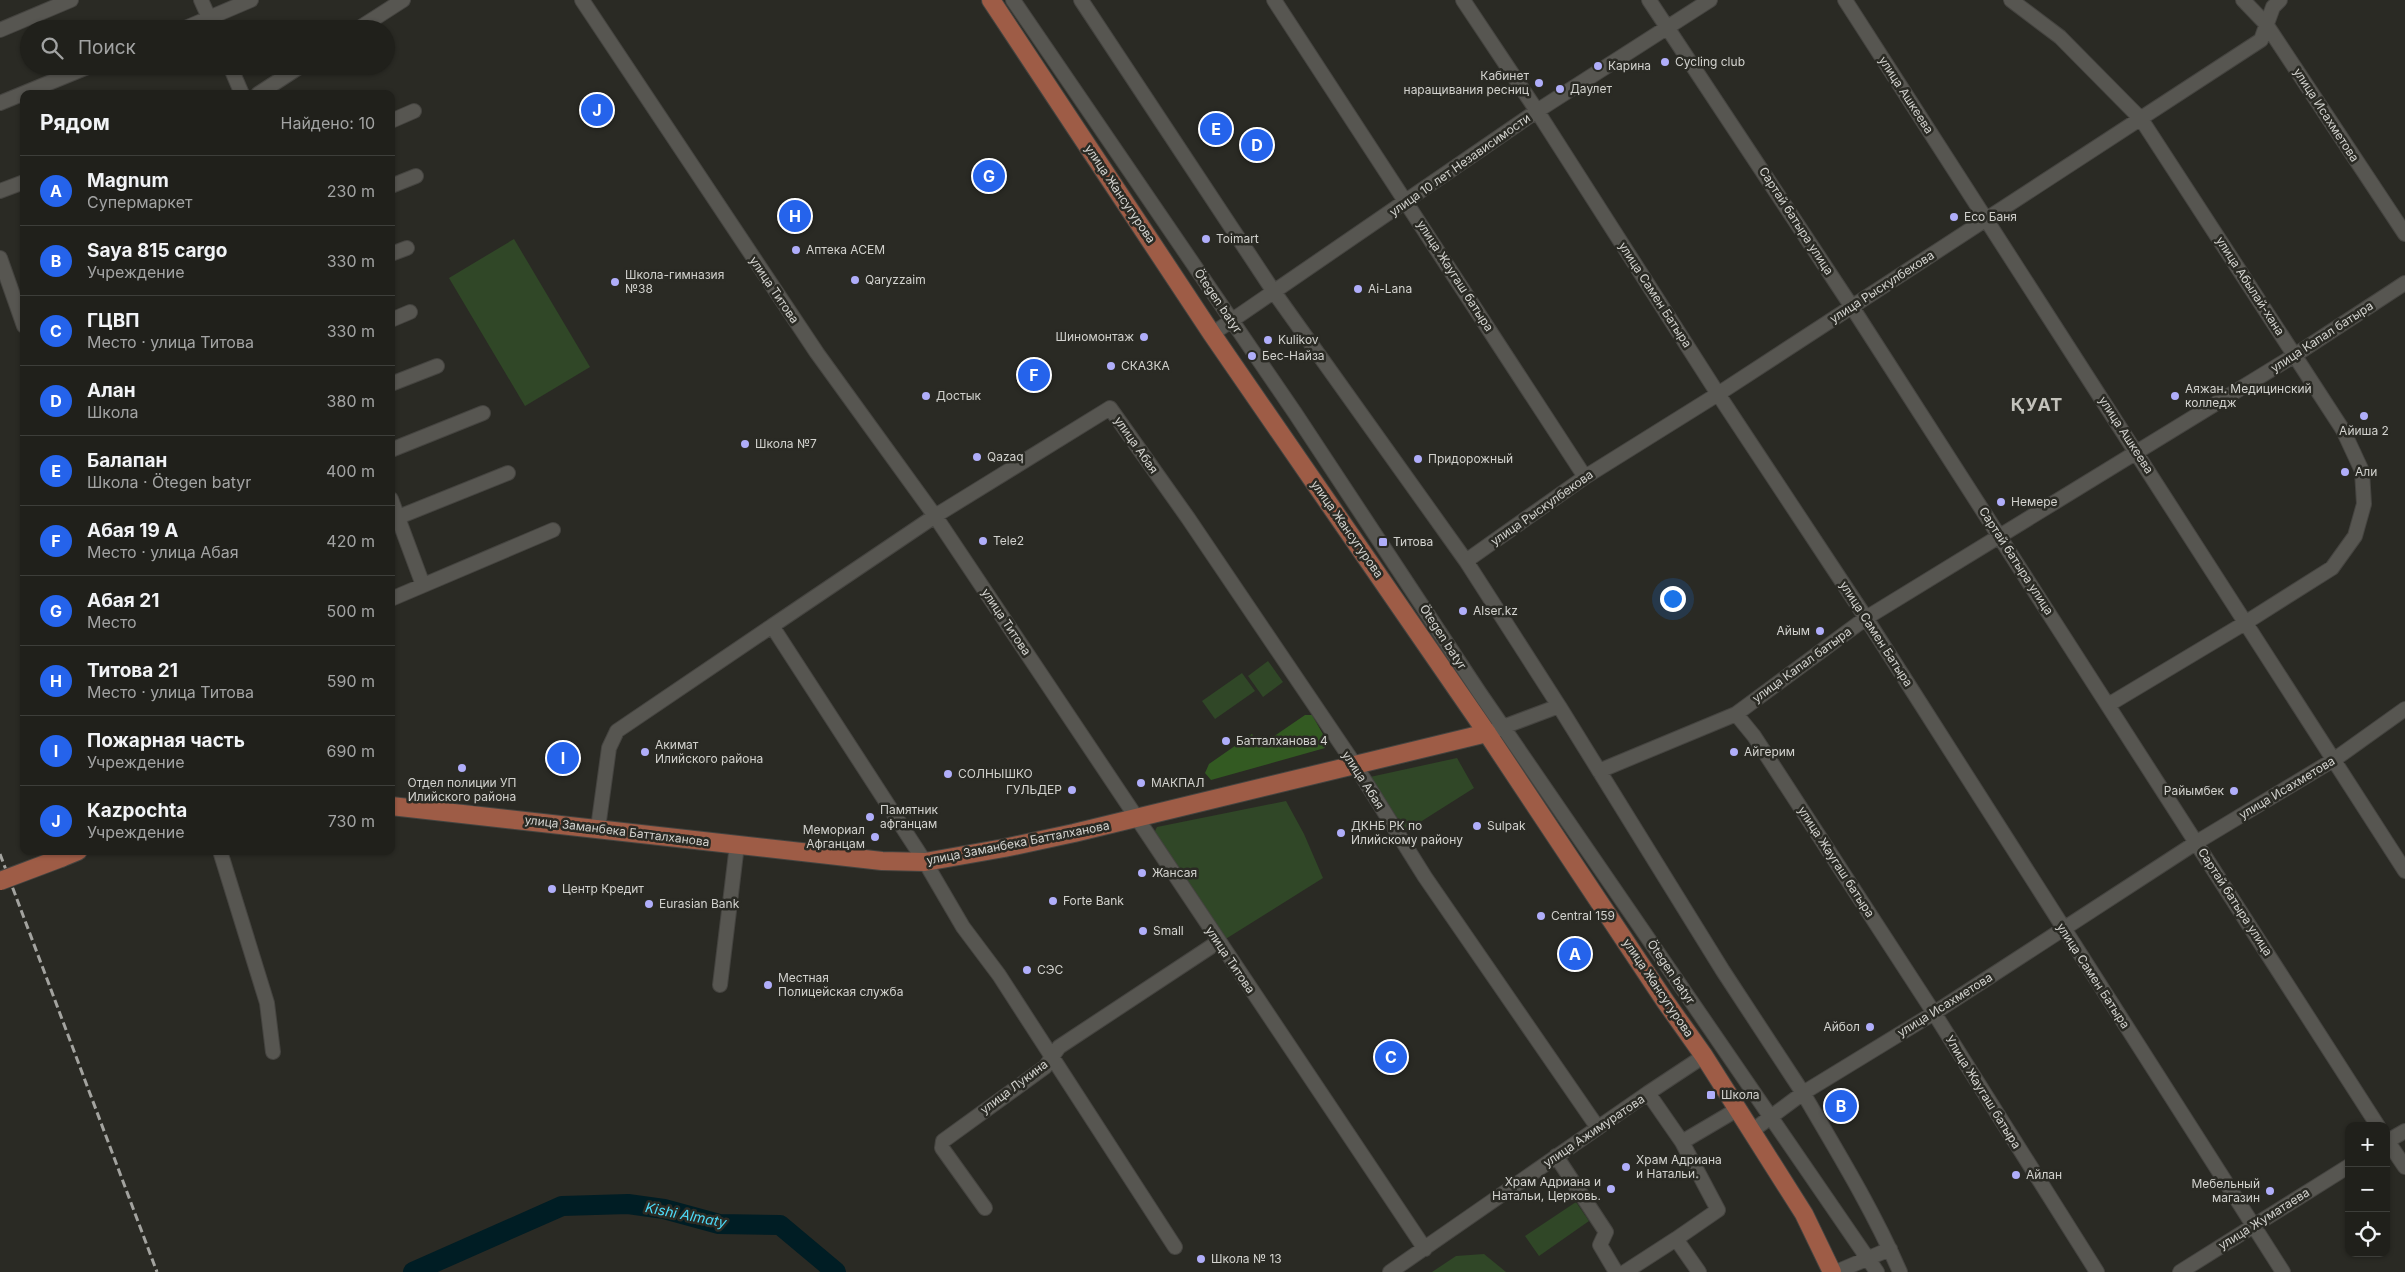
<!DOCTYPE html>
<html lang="ru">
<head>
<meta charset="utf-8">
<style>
	body { margin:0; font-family:Inter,sans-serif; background:#282824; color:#f1f3f6 }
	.controls { position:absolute; right:15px; bottom:15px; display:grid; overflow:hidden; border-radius:10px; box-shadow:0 1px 4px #0004 }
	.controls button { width:45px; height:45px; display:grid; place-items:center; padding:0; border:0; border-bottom:1px solid #3d3e3a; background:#20201b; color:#f1f3f6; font:25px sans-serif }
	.you { position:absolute; left:1672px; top:598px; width:18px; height:18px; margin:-12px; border:4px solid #fff; border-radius:50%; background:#1a73e8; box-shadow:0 0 0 8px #1a73e833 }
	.badge { display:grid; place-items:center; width:32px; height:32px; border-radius:50%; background:#2563eb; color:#fff; font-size:16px; font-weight:700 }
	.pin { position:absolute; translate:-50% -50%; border:2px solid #fff; box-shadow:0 1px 5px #0006 }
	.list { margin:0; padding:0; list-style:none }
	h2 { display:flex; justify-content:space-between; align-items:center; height:65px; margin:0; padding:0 20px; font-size:21px }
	h2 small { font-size:16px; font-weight:400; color:#a2a3a3 }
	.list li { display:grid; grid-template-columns:32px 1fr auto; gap:15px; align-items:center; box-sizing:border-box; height:70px; padding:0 20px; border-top:1px solid #3d3e3a }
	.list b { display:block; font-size:19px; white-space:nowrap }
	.list p { margin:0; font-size:16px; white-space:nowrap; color:#a2a3a3 }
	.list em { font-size:16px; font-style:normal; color:#a2a3a3 }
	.icon { flex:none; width:28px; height:28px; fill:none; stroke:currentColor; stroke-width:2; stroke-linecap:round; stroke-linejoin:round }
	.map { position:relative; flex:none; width:2405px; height:1272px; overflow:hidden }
	.search { position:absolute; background:#20201b; box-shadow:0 1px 4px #0004; left:20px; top:20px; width:375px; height:55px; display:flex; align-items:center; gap:12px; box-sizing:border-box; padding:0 18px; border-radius:28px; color:#a2a3a3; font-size:19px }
	.panel { position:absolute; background:#20201b; box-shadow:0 1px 4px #0004; left:20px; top:90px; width:375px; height:765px; border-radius:10px }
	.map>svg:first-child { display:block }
	.green { fill:#304727 }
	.forest { fill:#335a22 }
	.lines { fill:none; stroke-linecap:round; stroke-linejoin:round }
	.river { stroke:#001d24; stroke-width:20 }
	.minor-casing { stroke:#454440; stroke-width:16 }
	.major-casing { stroke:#454440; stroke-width:20 }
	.minor { stroke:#575651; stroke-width:14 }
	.major { stroke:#9e5c46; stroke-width:18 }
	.rail { stroke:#a3a39f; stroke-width:3; stroke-dasharray:8 4; stroke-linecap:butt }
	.major-bridge-casing { stroke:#454440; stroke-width:20; stroke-linecap:butt }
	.major-bridge { stroke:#9e5c46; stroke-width:18 }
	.poi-dot { fill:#b0aefa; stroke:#2a2a24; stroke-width:2 }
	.labels { text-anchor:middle; stroke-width:5; stroke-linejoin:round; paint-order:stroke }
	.poi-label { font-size:12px; fill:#d2d2ce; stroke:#2a2a24; text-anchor:start }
	.street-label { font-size:12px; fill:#d2d2ce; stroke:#2a2a24 }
	.water-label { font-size:14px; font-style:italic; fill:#4cdaf8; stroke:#2a2a24 }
	.district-label { font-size:18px; font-weight:bold; letter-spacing:1px; fill:#c3c2bb; stroke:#2a2a24 }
</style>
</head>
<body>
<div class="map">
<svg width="2405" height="1272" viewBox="0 0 2405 1272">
	<rect width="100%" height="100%" fill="#2a2a24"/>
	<path class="green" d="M514,239L590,367L525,406L449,278Z
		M1268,661L1283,682L1263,697L1248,676Z
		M1242,673L1255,691L1215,719L1202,701Z
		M1457,758L1474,788L1406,831L1370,777Z
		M1286,801L1304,834L1323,878L1224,940L1153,835L1157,827Z
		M1576,1202L1589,1221L1539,1256L1525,1236Z
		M1484,1254L1506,1272H1432L1456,1256Z"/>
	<path class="forest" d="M1305,715H1312L1324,736L1325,748L1211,780L1205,773L1209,764L1252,734L1260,746Z"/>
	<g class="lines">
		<path class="river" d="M413,1272L562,1206L628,1204L664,1209L719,1224L780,1225L836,1272"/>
		<g class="minor-casing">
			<path id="minor" d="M201,0L214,29
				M582,0L817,353L935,516L1425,1249
				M1013,0L1295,413L1479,692L1877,1272
				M1081,0L1274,292L1466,561L1559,706
				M1274,0L1585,477
				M1463,0L1537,111L1718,394L1866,618L2283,1272
				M1649,0L1852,307L2378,1126
				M1845,0L2405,871
				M2011,0L2060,37L2141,119L2343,430L2362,471L2364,504L2355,536L2332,568L2245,623L2108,705
				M2243,0L2266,24L2405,234
				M183,29L251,0
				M358,29L403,0
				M0,30L71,0
				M230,66L242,94
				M258,94L301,66
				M0,103L90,66
				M391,121L414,111
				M391,186L416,176
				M0,191L24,182
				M391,254L407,248
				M0,258L24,326
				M391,320L410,312
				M1212,334L1537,111L1710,0
				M391,384L437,366
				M391,450L483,413
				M391,499L423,585
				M391,520L508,473
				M1466,561L1585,477L1718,394L2261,40L2273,7L2280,0
				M391,599L553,530
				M1736,714L1754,736L1934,1013L2097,1272
				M1495,730L1559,706L1723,971L1803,1093L1934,1013L2197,842L2335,759L2405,709
				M1599,771L1736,714L1866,618L2295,355L2405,283
				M598,828L609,748L617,731L772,626
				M220,851L267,1003L273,1052
				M720,985L737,845
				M1648,1093L1704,1056
				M1752,1131L1803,1093C1837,1151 1873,1210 1900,1272
				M2386,1139L2405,1167
				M1682,1142L1718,1210L1676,1239L1699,1272
				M2386,1142L2405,1131
				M1556,1156L1606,1232L1600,1245L1616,1272
				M985,1208L942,1148L943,1141L1045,1067L1059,1047L1218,942
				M1175,1247L999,975L963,927L925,862L772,626L935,516L1110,408L1188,518L1355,765L1425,877L1598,1128
				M1390,1272L1648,1093L1682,1142L1738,1109
				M1625,1272L1676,1239
				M1836,1272L1890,1249
				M2180,1272L2349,1166"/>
		</g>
		<g class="major-casing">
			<path id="major" d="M991,0L1212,334L1487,733L1665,1001L1704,1056L1804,1214L1832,1272
				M391,806L882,861L925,862L1004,848L1074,833L1487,733
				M61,858L78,851"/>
		</g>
		<use href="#minor" class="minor"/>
		<use href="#major" class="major"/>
		<path class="rail" d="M0,854L157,1272"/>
		<g class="major-bridge-casing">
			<path id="major-bridge" d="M0,881L61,858"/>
		</g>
		<use href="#major-bridge" class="major-bridge"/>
	</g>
	<g class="poi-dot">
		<circle cx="1665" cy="62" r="5"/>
		<circle cx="1598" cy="66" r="5"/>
		<circle cx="1539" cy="83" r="5"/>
		<circle cx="1560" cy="89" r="5"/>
		<circle cx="1954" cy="217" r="5"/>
		<circle cx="1206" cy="239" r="5"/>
		<circle cx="796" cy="250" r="5"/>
		<circle cx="855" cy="280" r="5"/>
		<circle cx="615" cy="282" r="5"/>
		<circle cx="1358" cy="289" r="5"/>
		<circle cx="1144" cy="337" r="5"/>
		<circle cx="1268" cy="340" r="5"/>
		<circle cx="1252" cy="356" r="5"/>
		<circle cx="1111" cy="366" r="5"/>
		<circle cx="926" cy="396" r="5"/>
		<circle cx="2175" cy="396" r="5"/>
		<circle cx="2364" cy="416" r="5"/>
		<circle cx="745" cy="444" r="5"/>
		<circle cx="977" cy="457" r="5"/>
		<circle cx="1418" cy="459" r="5"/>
		<circle cx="2345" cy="472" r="5"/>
		<circle cx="2001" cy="502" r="5"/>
		<circle cx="983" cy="541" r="5"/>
		<rect x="1378" y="537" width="10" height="10" rx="2.5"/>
		<circle cx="1463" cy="611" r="5"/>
		<circle cx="1820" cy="631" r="5"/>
		<circle cx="1226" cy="741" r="5"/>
		<circle cx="645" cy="752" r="5"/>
		<circle cx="1734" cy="752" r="5"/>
		<circle cx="462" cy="768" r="5"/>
		<circle cx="948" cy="774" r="5"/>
		<circle cx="1141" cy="783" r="5"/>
		<circle cx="1072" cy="790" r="5"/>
		<circle cx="2234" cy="791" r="5"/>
		<circle cx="870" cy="817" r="5"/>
		<circle cx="1477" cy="826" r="5"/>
		<circle cx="1341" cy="833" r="5"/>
		<circle cx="875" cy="837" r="5"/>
		<circle cx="1142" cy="873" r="5"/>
		<circle cx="552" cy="889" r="5"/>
		<circle cx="1053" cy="901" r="5"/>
		<circle cx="649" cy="904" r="5"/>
		<circle cx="1541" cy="916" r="5"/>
		<circle cx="1143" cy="931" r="5"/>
		<circle cx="1027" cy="970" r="5"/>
		<circle cx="768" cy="985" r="5"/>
		<circle cx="1870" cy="1027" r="5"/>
		<rect x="1706" y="1090" width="10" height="10" rx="2.5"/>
		<circle cx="1626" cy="1167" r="5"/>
		<circle cx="2016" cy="1175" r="5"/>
		<circle cx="1611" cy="1189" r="5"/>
		<circle cx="2270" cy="1191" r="5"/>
		<circle cx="1201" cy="1259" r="5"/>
	</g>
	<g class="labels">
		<g class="poi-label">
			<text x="1675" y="66">Cycling club</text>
			<text x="1608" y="70">Карина</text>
			<text x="1529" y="80" text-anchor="end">Кабинет<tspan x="1529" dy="14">наращивания ресниц</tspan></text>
			<text x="1570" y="93">Даулет</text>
			<text x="1964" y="221">Eco Баня</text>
			<text x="1216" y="243">Toimart</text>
			<text x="806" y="254">Аптека АСЕМ</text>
			<text x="625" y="279">Школа-гимназия<tspan x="625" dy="14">№38</tspan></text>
			<text x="865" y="284">Qaryzzaim</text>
			<text x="1368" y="293">Ai-Lana</text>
			<text x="1134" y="341" text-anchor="end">Шиномонтаж</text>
			<text x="1278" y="344">Kulikov</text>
			<text x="1262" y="360">Бес-Найза</text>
			<text x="1121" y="370">СКАЗКА</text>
			<text x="2185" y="393">Аяжан. Медицинский<tspan x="2185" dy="14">колледж</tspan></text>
			<text x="936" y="400">Достык</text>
			<text x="2364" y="435" text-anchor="middle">Айиша 2</text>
			<text x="755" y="448">Школа №7</text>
			<text x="987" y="461">Qazaq</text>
			<text x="1428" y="463">Придорожный</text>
			<text x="2355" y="476">Али</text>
			<text x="2011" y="506">Немере</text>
			<text x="993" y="545">Tele2</text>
			<text x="1393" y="546">Титова</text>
			<text x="1473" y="615">Alser.kz</text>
			<text x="1810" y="635" text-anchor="end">Айым</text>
			<text x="1236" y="745">Батталханова 4</text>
			<text x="655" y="749">Акимат<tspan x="655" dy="14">Илийского района</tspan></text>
			<text x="1744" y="756">Айгерим</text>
			<text x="958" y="778">СОЛНЫШКО</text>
			<text x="462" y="787" text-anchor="middle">Отдел полиции УП<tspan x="462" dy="14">Илийского района</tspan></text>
			<text x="1151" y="787">МАКПАЛ</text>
			<text x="1062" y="794" text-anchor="end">ГУЛЬДЕР</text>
			<text x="2224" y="795" text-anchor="end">Райымбек</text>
			<text x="880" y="814">Памятник<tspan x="880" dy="14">афганцам</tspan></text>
			<text x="1351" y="830">ДКНБ РК по<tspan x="1351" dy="14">Илийскому району</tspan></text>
			<text x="1487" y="830">Sulpak</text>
			<text x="865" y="834" text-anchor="end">Мемориал<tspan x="865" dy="14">Афганцам</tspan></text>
			<text x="1152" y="877">Жансая</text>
			<text x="562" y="893">Центр Кредит</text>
			<text x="1063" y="905">Forte Bank</text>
			<text x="659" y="908">Eurasian Bank</text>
			<text x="1551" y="920">Central 159</text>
			<text x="1153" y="935">Small</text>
			<text x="1037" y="974">СЭС</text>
			<text x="778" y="982">Местная<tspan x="778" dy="14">Полицейская служба</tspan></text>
			<text x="1860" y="1031" text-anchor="end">Айбол</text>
			<text x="1721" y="1099">Школа</text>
			<text x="1636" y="1164">Храм Адриана<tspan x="1636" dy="14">и Натальи.</tspan></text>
			<text x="2026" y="1179">Айлан</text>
			<text x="1601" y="1186" text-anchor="end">Храм Адриана и<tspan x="1601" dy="14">Натальи, Церковь.</tspan></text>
			<text x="2260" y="1188" text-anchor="end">Мебельный<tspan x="2260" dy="14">магазин</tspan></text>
			<text x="1211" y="1263">Школа № 13</text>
		</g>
		<g class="street-label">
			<text transform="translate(1906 95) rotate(57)" y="4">улица Ашкеева</text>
			<text transform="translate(2326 115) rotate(57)" y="4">улица Исахметова</text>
			<text transform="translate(1460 165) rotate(-35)" y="4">улица 10 лет Независимости</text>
			<text transform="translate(1120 194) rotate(56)" y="4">улица Жансугурова</text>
			<text transform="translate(1796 221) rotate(57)" y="4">Сартай батыра улица</text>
			<text transform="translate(1455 276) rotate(57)" y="4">улица Жаугаш батыра</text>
			<text transform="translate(2250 286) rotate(57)" y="4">улица Абылай-хана</text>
			<text transform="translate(1882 287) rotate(-33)" y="4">улица Рыскулбекова</text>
			<text transform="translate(774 290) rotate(56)" y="4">улица Титова</text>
			<text transform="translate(1655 295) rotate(57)" y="4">улица Самен Батыра</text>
			<text transform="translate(1218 301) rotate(56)" y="4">Ötegen batyr</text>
			<text transform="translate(2322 337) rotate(-33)" y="4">улица Капал батыра</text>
			<text transform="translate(2126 435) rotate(57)" y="4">улица Ашкеева</text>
			<text transform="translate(1136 445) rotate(55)" y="4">улица Абая</text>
			<text transform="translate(1542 508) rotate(-35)" y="4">улица Рыскулбекова</text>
			<text transform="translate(1347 529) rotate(55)" y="4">улица Жансугурова</text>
			<text transform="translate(2016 561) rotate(57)" y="4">Сартай батыра улица</text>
			<text transform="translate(1006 622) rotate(56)" y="4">улица Титова</text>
			<text transform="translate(1876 634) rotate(57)" y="4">улица Самен Батыра</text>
			<text transform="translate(1443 637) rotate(57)" y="4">Ötegen batyr</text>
			<text transform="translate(1802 665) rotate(-36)" y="4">улица Капал батыра</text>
			<text transform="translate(1363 780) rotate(57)" y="4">улица Абая</text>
			<text transform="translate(2287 788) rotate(-31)" y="4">улица Исахметова</text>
			<text transform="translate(617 831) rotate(7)" y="4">улица Заманбека Батталханова</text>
			<text transform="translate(1018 843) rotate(-11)" y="4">улица Заманбека Батталханова</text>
			<text transform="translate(1836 862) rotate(57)" y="4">улица Жаугаш батыра</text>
			<text transform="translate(2235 902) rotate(57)" y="4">Сартай батыра улица</text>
			<text transform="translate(1230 960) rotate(56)" y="4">улица Титова</text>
			<text transform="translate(1671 972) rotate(56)" y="4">Ötegen batyr</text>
			<text transform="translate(2093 976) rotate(57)" y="4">улица Самен Батыра</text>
			<text transform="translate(1658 988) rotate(56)" y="4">улица Жансугурова</text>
			<text transform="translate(1945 1005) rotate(-32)" y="4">улица Исахметова</text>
			<text transform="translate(1014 1087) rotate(-37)" y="4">улица Лукина</text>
			<text transform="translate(1983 1092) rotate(58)" y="4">Улица Жаугаш батыра</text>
			<text transform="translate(1594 1131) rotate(-34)" y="4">улица Ажимуратова</text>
			<text transform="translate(2264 1219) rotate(-32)" y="4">улица Жуматаева</text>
		</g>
		<g class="water-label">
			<text transform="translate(686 1215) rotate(11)" y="5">Kіshі Almaty</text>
		</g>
		<g class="district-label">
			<text x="2037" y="411">ҚУАТ</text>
		</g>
	</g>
</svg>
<div class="controls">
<button>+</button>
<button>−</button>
<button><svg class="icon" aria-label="locate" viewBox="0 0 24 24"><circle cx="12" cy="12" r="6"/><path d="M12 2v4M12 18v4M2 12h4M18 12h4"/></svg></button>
</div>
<div class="you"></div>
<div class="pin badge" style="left:1575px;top:954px">A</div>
<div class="pin badge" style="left:1841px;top:1106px">B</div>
<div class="pin badge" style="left:1391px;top:1057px">C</div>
<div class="pin badge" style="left:1257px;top:145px">D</div>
<div class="pin badge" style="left:1216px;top:129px">E</div>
<div class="pin badge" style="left:1034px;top:375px">F</div>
<div class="pin badge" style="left:989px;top:176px">G</div>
<div class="pin badge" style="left:795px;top:216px">H</div>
<div class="pin badge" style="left:563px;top:758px">I</div>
<div class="pin badge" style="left:597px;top:110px">J</div>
<div class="search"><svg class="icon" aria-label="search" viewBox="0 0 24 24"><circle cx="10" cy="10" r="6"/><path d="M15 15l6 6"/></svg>Поиск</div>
<section class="panel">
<h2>Рядом<small>Найдено: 10</small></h2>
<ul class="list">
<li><span class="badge">A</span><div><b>Magnum</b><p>Супермаркет</p></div><em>230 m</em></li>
<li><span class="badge">B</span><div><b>Saya 815 cargo</b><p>Учреждение</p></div><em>330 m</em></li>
<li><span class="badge">C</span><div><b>ГЦВП</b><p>Место · улица Титова</p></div><em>330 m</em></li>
<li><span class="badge">D</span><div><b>Алан</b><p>Школа</p></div><em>380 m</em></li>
<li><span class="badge">E</span><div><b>Балапан</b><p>Школа · Ötegen batyr</p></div><em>400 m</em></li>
<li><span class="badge">F</span><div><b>Абая 19 А</b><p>Место · улица Абая</p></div><em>420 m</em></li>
<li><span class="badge">G</span><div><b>Абая 21</b><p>Место</p></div><em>500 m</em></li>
<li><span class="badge">H</span><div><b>Титова 21</b><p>Место · улица Титова</p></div><em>590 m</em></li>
<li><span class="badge">I</span><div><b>Пожарная часть</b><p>Учреждение</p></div><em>690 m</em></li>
<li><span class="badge">J</span><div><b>Kazpochta</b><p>Учреждение</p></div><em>730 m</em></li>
</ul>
</section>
</div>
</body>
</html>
